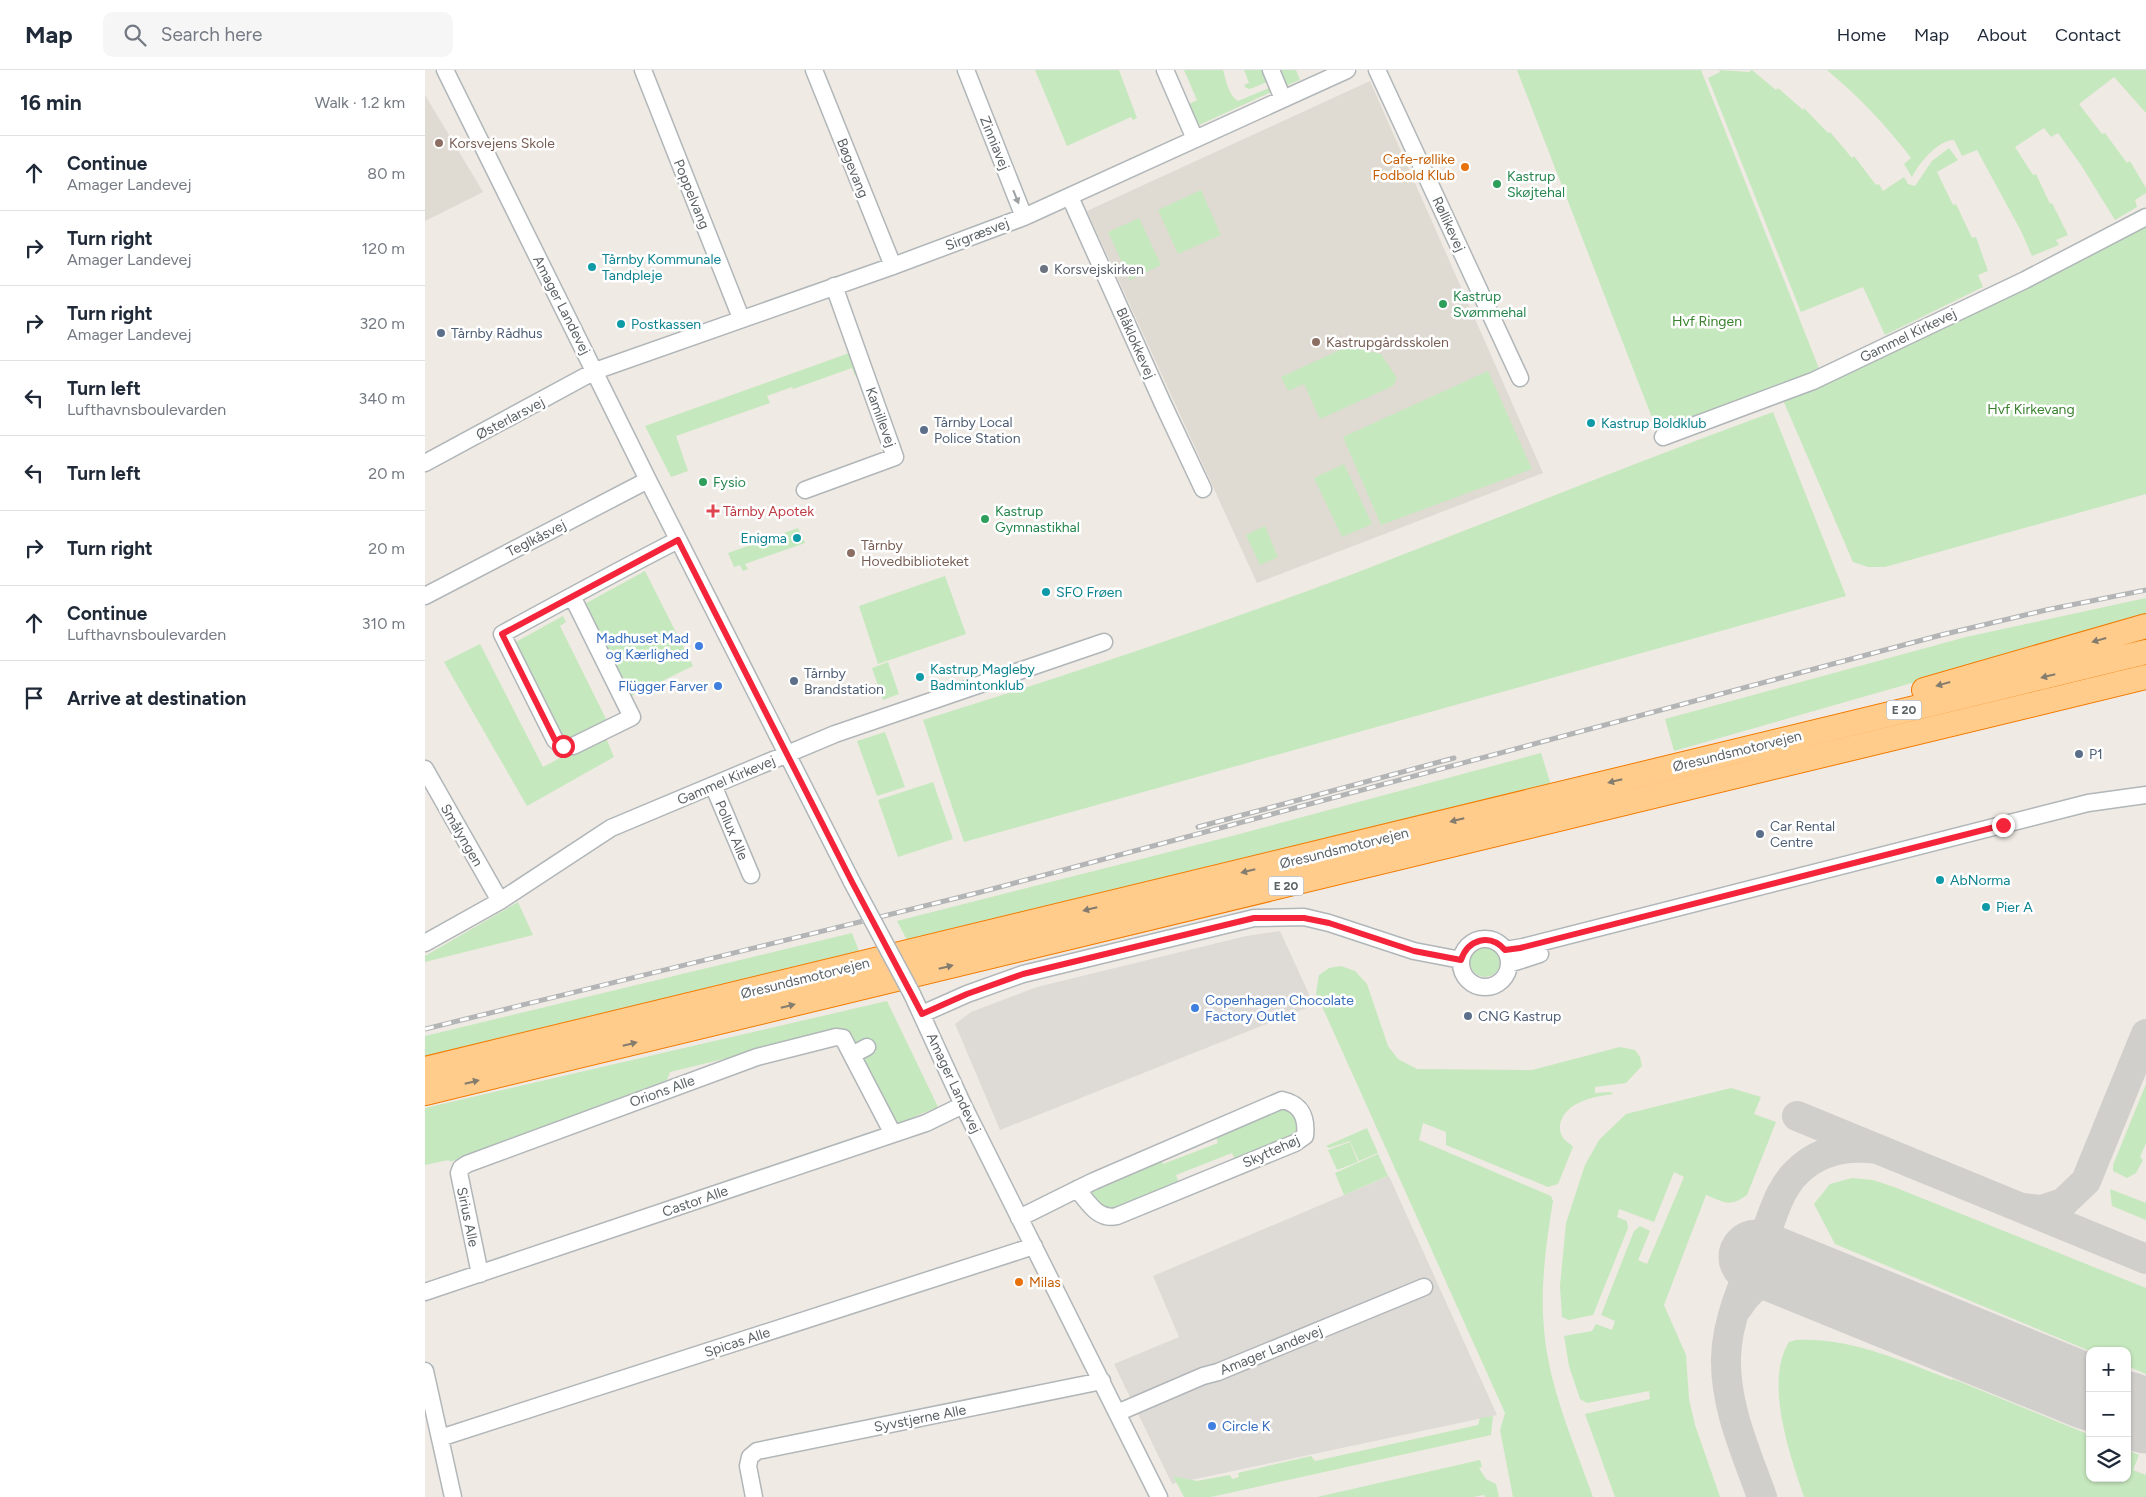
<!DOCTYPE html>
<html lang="en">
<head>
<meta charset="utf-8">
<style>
	body { margin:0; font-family:Figtree,sans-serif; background:#f6f6f7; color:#1f2937 }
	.controls { position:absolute; right:15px; bottom:15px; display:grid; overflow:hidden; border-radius:10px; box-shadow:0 1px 4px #0004 }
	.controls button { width:45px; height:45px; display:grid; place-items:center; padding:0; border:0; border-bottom:1px solid #e0e1e3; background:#fff; color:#1f2937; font:25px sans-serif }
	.stop { position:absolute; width:15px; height:15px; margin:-11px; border:4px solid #f4253b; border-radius:50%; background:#fff }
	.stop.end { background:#f4253b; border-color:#fff; box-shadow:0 1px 5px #0008 }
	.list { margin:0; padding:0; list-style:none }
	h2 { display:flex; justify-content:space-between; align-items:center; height:65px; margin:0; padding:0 20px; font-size:21px }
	h2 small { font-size:16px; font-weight:400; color:#747a83 }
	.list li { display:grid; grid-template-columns:32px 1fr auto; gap:15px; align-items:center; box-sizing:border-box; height:75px; padding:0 20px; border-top:1px solid #e0e1e3 }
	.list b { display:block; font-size:19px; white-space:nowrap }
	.list p { margin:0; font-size:16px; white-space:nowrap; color:#747a83 }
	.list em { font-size:16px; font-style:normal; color:#747a83 }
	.icon { flex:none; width:28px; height:28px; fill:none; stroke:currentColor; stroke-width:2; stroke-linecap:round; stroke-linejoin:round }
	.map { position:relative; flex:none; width:1721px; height:1427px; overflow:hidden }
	header { display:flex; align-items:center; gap:30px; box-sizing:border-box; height:70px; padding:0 25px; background:#fff; border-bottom:1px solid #e0e1e3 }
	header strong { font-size:24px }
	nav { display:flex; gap:28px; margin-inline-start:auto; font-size:18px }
	.search { width:350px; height:45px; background:#f6f6f7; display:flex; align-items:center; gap:12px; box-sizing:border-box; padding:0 18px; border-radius:10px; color:#747a83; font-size:19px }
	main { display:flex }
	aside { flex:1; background:#fff }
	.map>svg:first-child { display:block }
	.industrial { fill:#dedad6 }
	.education { fill:#dfdad2 }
	.green { fill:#c6e8be }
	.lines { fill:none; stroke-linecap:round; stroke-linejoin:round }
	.taxiway { stroke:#d1cfcc; stroke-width:30 }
	.runway { stroke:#d1cfcc; stroke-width:75 }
	.minor-casing { stroke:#b1b6b9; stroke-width:19 }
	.highway-casing { stroke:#f37a00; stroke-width:26 }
	.minor { stroke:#fff; stroke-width:16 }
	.highway { stroke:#ffcc8b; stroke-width:24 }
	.rail-casing { stroke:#b3b4b5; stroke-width:5 }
	.rail { stroke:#fff; stroke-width:3; stroke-dasharray:9; stroke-linecap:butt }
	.minor-bridge-casing { stroke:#b1b6b9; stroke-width:19; stroke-linecap:butt }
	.minor-bridge { stroke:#fff; stroke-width:16 }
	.oneway { fill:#9da1a3 }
	.oneway2 { fill:#847c6e }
	.route { stroke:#f4253b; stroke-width:6 }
	.education-dot { fill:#8d6e63; stroke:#fff; stroke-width:2 }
	.food-dot { fill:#e8710a; stroke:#fff; stroke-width:2 }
	.leisure-dot { fill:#2e9e5b; stroke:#fff; stroke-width:2 }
	.culture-dot { fill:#0f9aa8; stroke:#fff; stroke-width:2 }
	.worship-dot { fill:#6b7280; stroke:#fff; stroke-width:2 }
	.service-dot { fill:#5c6f8a; stroke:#fff; stroke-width:2 }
	.health-dot { fill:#e0444e; stroke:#fff; stroke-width:2 }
	.shop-dot { fill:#3f7fe0; stroke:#fff; stroke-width:2 }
	.labels { text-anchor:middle; stroke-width:5; stroke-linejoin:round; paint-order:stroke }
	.shield { fill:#fff; stroke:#8c9193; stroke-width:1 }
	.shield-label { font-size:12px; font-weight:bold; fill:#5b6265 }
	.education-label { font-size:14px; fill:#785e54; stroke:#fff; text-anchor:start }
	.street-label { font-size:14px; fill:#5b6265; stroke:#fff }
	.food-label { font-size:14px; fill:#c56008; stroke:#fff; text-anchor:end }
	.leisure-label { font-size:14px; fill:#27864d; stroke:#fff; text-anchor:start }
	.culture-label { font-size:14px; fill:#0d838f; stroke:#fff; text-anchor:start }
	.worship-label { font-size:14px; fill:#5b616d; stroke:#fff; text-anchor:start }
	.park-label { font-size:14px; fill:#3a822f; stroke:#fff }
	.service-label { font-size:14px; fill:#4e5e75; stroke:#fff; text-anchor:start }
	.health-label { font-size:14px; fill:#be3a42; stroke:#fff; text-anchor:start }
	.shop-label { font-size:14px; fill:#366cbe; stroke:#fff; text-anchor:end }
</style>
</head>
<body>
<header>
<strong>Map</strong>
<div class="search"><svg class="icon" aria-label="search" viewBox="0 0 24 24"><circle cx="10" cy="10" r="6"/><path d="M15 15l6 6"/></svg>Search here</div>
<nav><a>Home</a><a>Map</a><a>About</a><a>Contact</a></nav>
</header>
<main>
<aside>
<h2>16 min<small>Walk · 1.2 km</small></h2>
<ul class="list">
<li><svg class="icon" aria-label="ahead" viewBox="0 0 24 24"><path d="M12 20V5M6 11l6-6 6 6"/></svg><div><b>Continue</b><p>Amager Landevej</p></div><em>80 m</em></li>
<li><svg class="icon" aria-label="right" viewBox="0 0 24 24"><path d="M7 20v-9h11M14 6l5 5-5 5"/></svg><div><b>Turn right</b><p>Amager Landevej</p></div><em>120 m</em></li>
<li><svg class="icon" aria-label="right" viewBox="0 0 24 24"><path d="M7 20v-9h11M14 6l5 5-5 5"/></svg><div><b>Turn right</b><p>Amager Landevej</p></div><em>320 m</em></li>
<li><svg class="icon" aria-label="left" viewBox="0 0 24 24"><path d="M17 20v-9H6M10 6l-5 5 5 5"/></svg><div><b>Turn left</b><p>Lufthavnsboulevarden</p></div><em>340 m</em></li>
<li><svg class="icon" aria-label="left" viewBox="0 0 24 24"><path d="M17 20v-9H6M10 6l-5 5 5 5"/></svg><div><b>Turn left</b></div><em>20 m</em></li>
<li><svg class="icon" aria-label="right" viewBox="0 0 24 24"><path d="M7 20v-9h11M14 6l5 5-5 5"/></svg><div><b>Turn right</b></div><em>20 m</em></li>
<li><svg class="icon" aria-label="ahead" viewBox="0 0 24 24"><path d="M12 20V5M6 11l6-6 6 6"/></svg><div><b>Continue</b><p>Lufthavnsboulevarden</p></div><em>310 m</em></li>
<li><svg class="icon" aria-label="arrive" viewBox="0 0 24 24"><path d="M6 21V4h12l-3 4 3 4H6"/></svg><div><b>Arrive at destination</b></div></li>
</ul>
</aside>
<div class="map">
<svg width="1721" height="1427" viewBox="0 0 1721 1427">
	<rect width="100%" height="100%" fill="#efeae3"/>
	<path class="industrial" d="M855,861L889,935L575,1060L530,954L546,942L612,917L821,866Z
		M964,1106L1072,1345L747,1414L689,1294L754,1267L728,1206Z"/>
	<path class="education" d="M945,11L1118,403L832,513L662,141Z
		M0,25L58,122L0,151Z"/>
	<path class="green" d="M610,0H694L712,48L708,50L706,47L642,76Z
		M759,0H798C801,10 803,25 813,31L844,18L846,22L772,56L762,35L772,30Z
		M819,0H837L842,12L825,19L821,18L819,15L824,13Z
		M851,0H871L875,10L858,17Z
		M1092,0H1276L1395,301L1233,363Z
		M1294,0L1324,2L1327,0L1351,20L1353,18L1378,40L1379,38L1403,63L1405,62L1427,88L1429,86L1451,115L1454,114L1458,121L1479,107L1483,114L1490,116L1507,91L1524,78L1533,90L1512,102L1528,135L1531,134L1547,168L1551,167L1563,201L1553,205L1558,217L1460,265L1438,217L1376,242L1283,8L1295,2Z
		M1402,0H1721V43L1689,7L1654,34L1677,64L1680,63L1702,93L1705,91L1721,118V123L1710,130L1712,137L1690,150L1656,95L1633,63L1626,67L1619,58L1590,77L1608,105L1611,104L1625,134L1627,133L1643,165L1631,170L1634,175L1607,186L1596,161L1552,80L1537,86L1529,70C1513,70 1494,93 1487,107L1479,94L1486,88C1461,55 1434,27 1402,0Z
		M776,120L796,165L753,184L733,140Z
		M714,148L736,195L705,210L683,162Z
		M1721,155V424L1460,497H1443L1428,492L1358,330Z
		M927,266C939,283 937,279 956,284L972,308L968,316L895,349L879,314L863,321L856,307L917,279L914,273Z
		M427,282L433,302L430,306L427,298L368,319L367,317L342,326L345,333L251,366L263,401L246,407L220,356Z
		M1063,301L1107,399L956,455L918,367Z
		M1348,342L1421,526L539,772L498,650C643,605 787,557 928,504C1068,450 1207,394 1348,342Z
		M919,394L947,454L917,467L889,408Z
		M840,456L853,487L835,495L821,465Z
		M373,458L380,473L320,494L323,499L318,501L315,495L309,497L303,483Z
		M220,501L268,596L202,628L156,536Z
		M520,506L541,564L453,594L434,536Z
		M1721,528V546L1249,681L1240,649L1541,567Z
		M138,546L141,552L135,556L184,655L151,670L137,669L87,574Z
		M55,574L118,697L135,688L131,678L179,663L189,687L102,736L19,592Z
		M463,592L474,624L458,630L447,598Z
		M460,662L480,717L452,726L432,671Z
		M1116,683L1126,715L483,872L472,851L807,766Z
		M508,712L528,769L473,787L453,730Z
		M93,832L108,865L0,892V886Z
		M427,863L435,884L0,988V966Z
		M1045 892a15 15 0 1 1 30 0a15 15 0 1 1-30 0Z
		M916,896L930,901L942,914L963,976L973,989L992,999L1107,1000L1195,977L1210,980L1215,987L1217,996L1201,1013L1170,1017V1023L1185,1022L1189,1024C1170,1026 1139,1032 1135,1055C1135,1059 1135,1063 1137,1066C1139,1071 1145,1073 1148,1077L1133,1114L1123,1117L1021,1075V1062L998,1053L994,1070L1126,1126L1128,1131C1121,1174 1115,1216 1119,1260C1124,1318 1149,1373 1168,1427H1088L1075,1360L1080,1343L891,923L894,905L904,898Z
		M462,931L513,1037L474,1053L470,1050L424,966L418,960L245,1002L242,1010L25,1092L24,1090L0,1095V1038Z
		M1721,1014V1073L1715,1087L1718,1090L1711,1103L1702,1108L1688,1101V1095Z
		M1306,1018L1336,1027L1329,1044L1351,1052L1322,1125C1303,1138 1300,1132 1281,1125L1239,1235L1261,1285L1264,1329L1270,1355L1295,1427H1190L1160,1344L1225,1329L1224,1321L1162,1333L1155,1329L1144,1296L1139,1266L1167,1261L1171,1254L1187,1260L1190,1251L1176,1245L1209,1161L1215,1156L1225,1161L1213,1190L1222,1194L1259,1107L1249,1102L1229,1152L1194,1139L1192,1147L1202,1151L1203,1158L1168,1245L1144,1250L1137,1247L1135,1216L1141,1153L1160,1095L1174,1070L1201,1044Z
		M859,1036L870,1042L875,1060L869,1068L810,1090L807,1083L751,1105L754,1113L681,1142C673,1135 664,1130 668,1117L734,1086L738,1094L793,1073L789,1062Z
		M942,1058L953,1083L934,1091L925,1071L904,1078L901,1076Z
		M925,1072L933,1092L912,1100L903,1080Z
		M953,1084L963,1106L919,1125L910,1103Z
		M1427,1108L1448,1110L1469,1117L1721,1218V1304L1702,1296V1281H1665L1410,1174L1389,1134L1405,1114Z
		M1685,1119L1721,1133V1150L1687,1136Z
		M1371,1270C1425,1267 1477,1291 1527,1310L1528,1309L1665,1365V1408H1702V1380L1714,1385L1708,1400L1721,1405V1427H1379C1365,1385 1339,1312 1364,1272Z
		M1068,1346L1066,1365L786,1427H759L748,1406L772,1411L805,1405L807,1409L814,1407L813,1403L886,1386L890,1391L1053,1355L1055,1348Z
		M1055,1390L1057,1397L1054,1398L1061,1409L1071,1414L1074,1427H1060L1059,1425L1048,1427H892Z"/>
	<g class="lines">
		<path class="taxiway" d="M1372,1046L1721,1189
			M1598,1138L1616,1140L1638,1133L1661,1111L1721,964
			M1313,1237C1331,1208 1353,1205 1385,1209
			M1337,1427C1321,1382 1300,1337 1301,1288C1302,1245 1324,1202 1341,1162C1349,1142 1355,1118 1372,1102C1394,1080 1422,1075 1452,1079"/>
		<path class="runway" d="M1331,1187L1665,1323
			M1702,1339L1721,1346"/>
		<g class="minor-casing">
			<path id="minor" d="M20,0L223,410L427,812
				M218,0L316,248
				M389,0L468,196
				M541,0L599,147
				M740,0L770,69
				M846,0L858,29
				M952,0L1095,308
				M645,127L738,334L778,419
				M1238,367L1388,311L1600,210L1721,147
				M0,393L170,301L468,196L599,147L922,0
				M380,420L470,387L409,216
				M0,526L223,410
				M147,526L207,647L148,676H138L130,670L77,564C136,532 194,500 253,470
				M0,699L75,831
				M288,715L326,805
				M1036 893a24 24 0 1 1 48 0a24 24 0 1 1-48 0Z
				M0,873L75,831L186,758L410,664L679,572
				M1080,880L1098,877L1663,733L1721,725
				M1084,894L1115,884
				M487,924L538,1035L734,1427
				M497,944L542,924L598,904L829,848L879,847L904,853L989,881L1036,890
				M427,985L442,977
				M594,1148C619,1136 644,1123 669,1111L857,1030C876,1034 882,1047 880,1066L870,1073L692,1146C673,1151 663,1132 652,1119
				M55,1204L34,1103L36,1098L42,1094L332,987L411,967L418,968L468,1064
				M0,1222L501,1053L538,1035
				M0,1301L28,1427
				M692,1343L778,1306L793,1302L999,1217
				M15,1368L609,1176
				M329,1427L323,1396L325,1387L332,1381L677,1311"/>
		</g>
		<g class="highway-casing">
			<path id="highway" d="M1499,620L1721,556
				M0,999L1721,582
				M0,1023L1721,607"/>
		</g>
		<use href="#minor" class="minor"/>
		<use href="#highway" class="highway"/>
		<g class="rail-casing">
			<path id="rail" d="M773,757L1029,688
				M0,959L556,822L1516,565L1621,540L1721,520"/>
		</g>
		<use href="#rail" class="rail"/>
		<g class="minor-bridge-casing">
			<path id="minor-bridge" d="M427,812L487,924"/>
		</g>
		<use href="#minor-bridge" class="minor-bridge"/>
	</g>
	<defs><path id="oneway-solid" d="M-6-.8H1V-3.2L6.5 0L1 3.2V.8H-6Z" transform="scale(1.25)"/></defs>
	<use class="oneway" href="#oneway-solid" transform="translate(591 127) rotate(68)"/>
	<g class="oneway2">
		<use href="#oneway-solid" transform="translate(1674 570) rotate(164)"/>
		<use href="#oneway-solid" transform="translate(1623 606) rotate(166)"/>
		<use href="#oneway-solid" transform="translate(1518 614) rotate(164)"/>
		<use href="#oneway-solid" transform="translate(1190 711) rotate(166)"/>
		<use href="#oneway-solid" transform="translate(1032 750) rotate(166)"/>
		<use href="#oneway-solid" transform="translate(823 801) rotate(166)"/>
		<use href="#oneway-solid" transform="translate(665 839) rotate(166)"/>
		<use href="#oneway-solid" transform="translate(521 897) rotate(-14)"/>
		<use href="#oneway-solid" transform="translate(363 936) rotate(-14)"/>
		<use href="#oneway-solid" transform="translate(205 974) rotate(-14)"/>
		<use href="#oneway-solid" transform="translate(47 1012) rotate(-14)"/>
	</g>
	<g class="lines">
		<path class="route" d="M138,676L130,670L77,564L253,470L427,812L497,944L542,924L598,904L829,848H879L904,853L989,881L1036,890C1043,869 1065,863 1080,880L1095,878L1578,755"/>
	</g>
	<g class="education-dot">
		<circle cx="14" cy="73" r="5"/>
		<circle cx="891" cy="272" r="5"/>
		<circle cx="426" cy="483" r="5"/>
	</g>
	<g class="food-dot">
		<circle cx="1040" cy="97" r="5"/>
		<circle cx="594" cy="1212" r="5"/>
	</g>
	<g class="leisure-dot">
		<circle cx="1072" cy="114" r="5"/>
		<circle cx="1018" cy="234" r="5"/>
		<circle cx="278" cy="412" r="5"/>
		<circle cx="560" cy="449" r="5"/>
	</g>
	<g class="culture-dot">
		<circle cx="167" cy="197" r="5"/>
		<circle cx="196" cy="254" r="5"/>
		<circle cx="1166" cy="353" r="5"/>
		<circle cx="372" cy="468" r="5"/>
		<circle cx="621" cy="522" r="5"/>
		<circle cx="495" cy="607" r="5"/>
		<circle cx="1515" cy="810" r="5"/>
		<circle cx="1561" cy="837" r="5"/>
	</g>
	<circle class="worship-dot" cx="619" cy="199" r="5"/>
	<g class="service-dot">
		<circle cx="16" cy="263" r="5"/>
		<circle cx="499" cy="360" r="5"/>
		<circle cx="369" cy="611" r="5"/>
		<circle cx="1654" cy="684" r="5"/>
		<circle cx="1335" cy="764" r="5"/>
		<circle cx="1043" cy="946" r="5"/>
	</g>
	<path class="health-dot" d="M285.5 433.5h5v5h5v5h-5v5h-5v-5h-5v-5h5z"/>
	<g class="shop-dot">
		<circle cx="274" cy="576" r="5"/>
		<circle cx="293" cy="616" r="5"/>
		<circle cx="770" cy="938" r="5"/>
		<circle cx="787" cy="1356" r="5"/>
	</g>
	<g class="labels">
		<g class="shield">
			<rect x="1461.5" y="630.5" width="35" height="19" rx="4"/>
			<rect x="843.5" y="806.5" width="35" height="19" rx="4"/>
		</g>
		<g class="shield-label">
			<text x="1479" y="644">E 20</text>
			<text x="861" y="820">E 20</text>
		</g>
		<g class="education-label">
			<text x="24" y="78">Korsvejens Skole</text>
			<text x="901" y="277">Kastrupgårdsskolen</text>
			<text x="436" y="480">Tårnby<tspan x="436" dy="16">Hovedbiblioteket</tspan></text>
		</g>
		<g class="street-label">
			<text transform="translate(570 73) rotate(68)" y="5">Zinniavej</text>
			<text transform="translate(428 98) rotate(68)" y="5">Bøgevang</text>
			<text transform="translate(267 124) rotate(68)" y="5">Poppelvang</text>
			<text transform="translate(1024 154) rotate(65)" y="5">Røllikevej</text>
			<text transform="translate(552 164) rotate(-21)" y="5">Sirgræsvej</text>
			<text transform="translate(137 235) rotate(63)" y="5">Amager Landevej</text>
			<text transform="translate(1483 265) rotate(-26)" y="5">Gammel Kirkevej</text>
			<text transform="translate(711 273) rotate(66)" y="5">Blåklokkevej</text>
			<text transform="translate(456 347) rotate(70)" y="5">Kamillevej</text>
			<text transform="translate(85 348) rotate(-28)" y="5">Østerlarsvej</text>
			<text transform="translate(111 468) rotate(-27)" y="5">Teglkåsvej</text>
			<text transform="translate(1312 681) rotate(-14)" y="5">Øresundsmotorvejen</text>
			<text transform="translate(301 710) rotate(-23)" y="5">Gammel Kirkevej</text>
			<text transform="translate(307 760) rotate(67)" y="5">Pollux Alle</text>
			<text transform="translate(37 765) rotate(60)" y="5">Smålyngen</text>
			<text transform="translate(919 778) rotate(-14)" y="5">Øresundsmotorvejen</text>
			<text transform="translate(380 908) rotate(-14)" y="5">Øresundsmotorvejen</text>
			<text transform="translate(529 1013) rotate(65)" y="5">Amager Landevej</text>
			<text transform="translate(237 1021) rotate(-20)" y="5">Orions Alle</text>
			<text transform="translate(846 1081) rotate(-24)" y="5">Skyttehøj</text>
			<text transform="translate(270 1131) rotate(-19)" y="5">Castor Alle</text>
			<text transform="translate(43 1147) rotate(78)" y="5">Sirius Alle</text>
			<text transform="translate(312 1272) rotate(-18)" y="5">Spicas Alle</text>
			<text transform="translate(846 1280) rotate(-22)" y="5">Amager Landevej</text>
			<text transform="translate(495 1348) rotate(-11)" y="5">Syvstjerne Alle</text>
		</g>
		<g class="food-label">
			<text x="1030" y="94">Cafe-røllike<tspan x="1030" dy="16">Fodbold Klub</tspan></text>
			<text x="604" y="1217" text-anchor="start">Milas</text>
		</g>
		<g class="leisure-label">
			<text x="1082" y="111">Kastrup<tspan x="1082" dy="16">Skøjtehal</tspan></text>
			<text x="1028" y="231">Kastrup<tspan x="1028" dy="16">Svømmehal</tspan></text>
			<text x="288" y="417">Fysio</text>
			<text x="570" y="446">Kastrup<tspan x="570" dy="16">Gymnastikhal</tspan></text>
		</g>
		<g class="culture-label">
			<text x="177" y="194">Tårnby Kommunale<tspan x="177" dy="16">Tandpleje</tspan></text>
			<text x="206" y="259">Postkassen</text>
			<text x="1176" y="358">Kastrup Boldklub</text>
			<text x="362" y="473" text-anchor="end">Enigma</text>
			<text x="631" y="527">SFO Frøen</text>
			<text x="505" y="604">Kastrup Magleby<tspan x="505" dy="16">Badmintonklub</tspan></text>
			<text x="1525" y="815">AbNorma</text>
			<text x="1571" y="842">Pier A</text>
		</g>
		<g class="worship-label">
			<text x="629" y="204">Korsvejskirken</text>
		</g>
		<g class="park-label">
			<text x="1282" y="256">Hvf Ringen</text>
			<text x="1606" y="344">Hvf Kirkevang</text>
		</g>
		<g class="service-label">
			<text x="26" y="268">Tårnby Rådhus</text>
			<text x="509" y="357">Tårnby Local<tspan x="509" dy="16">Police Station</tspan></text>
			<text x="379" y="608">Tårnby<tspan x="379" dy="16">Brandstation</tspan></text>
			<text x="1664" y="689">P1</text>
			<text x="1345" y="761">Car Rental<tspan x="1345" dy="16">Centre</tspan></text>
			<text x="1053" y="951">CNG Kastrup</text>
		</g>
		<g class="health-label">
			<text x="298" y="446">Tårnby Apotek</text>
		</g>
		<g class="shop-label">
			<text x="264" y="573">Madhuset Mad<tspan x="264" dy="16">og Kærlighed</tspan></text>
			<text x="283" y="621">Flügger Farver</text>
			<text x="780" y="935" text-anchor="start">Copenhagen Chocolate<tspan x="780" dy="16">Factory Outlet</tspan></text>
			<text x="797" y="1361" text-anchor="start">Circle K</text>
		</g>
	</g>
</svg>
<div class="controls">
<button>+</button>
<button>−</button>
<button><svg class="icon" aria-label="layers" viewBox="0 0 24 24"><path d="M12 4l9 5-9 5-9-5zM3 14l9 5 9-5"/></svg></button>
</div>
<div class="stop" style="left:138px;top:676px"></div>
<div class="stop end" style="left:1578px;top:755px"></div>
</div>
</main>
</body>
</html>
